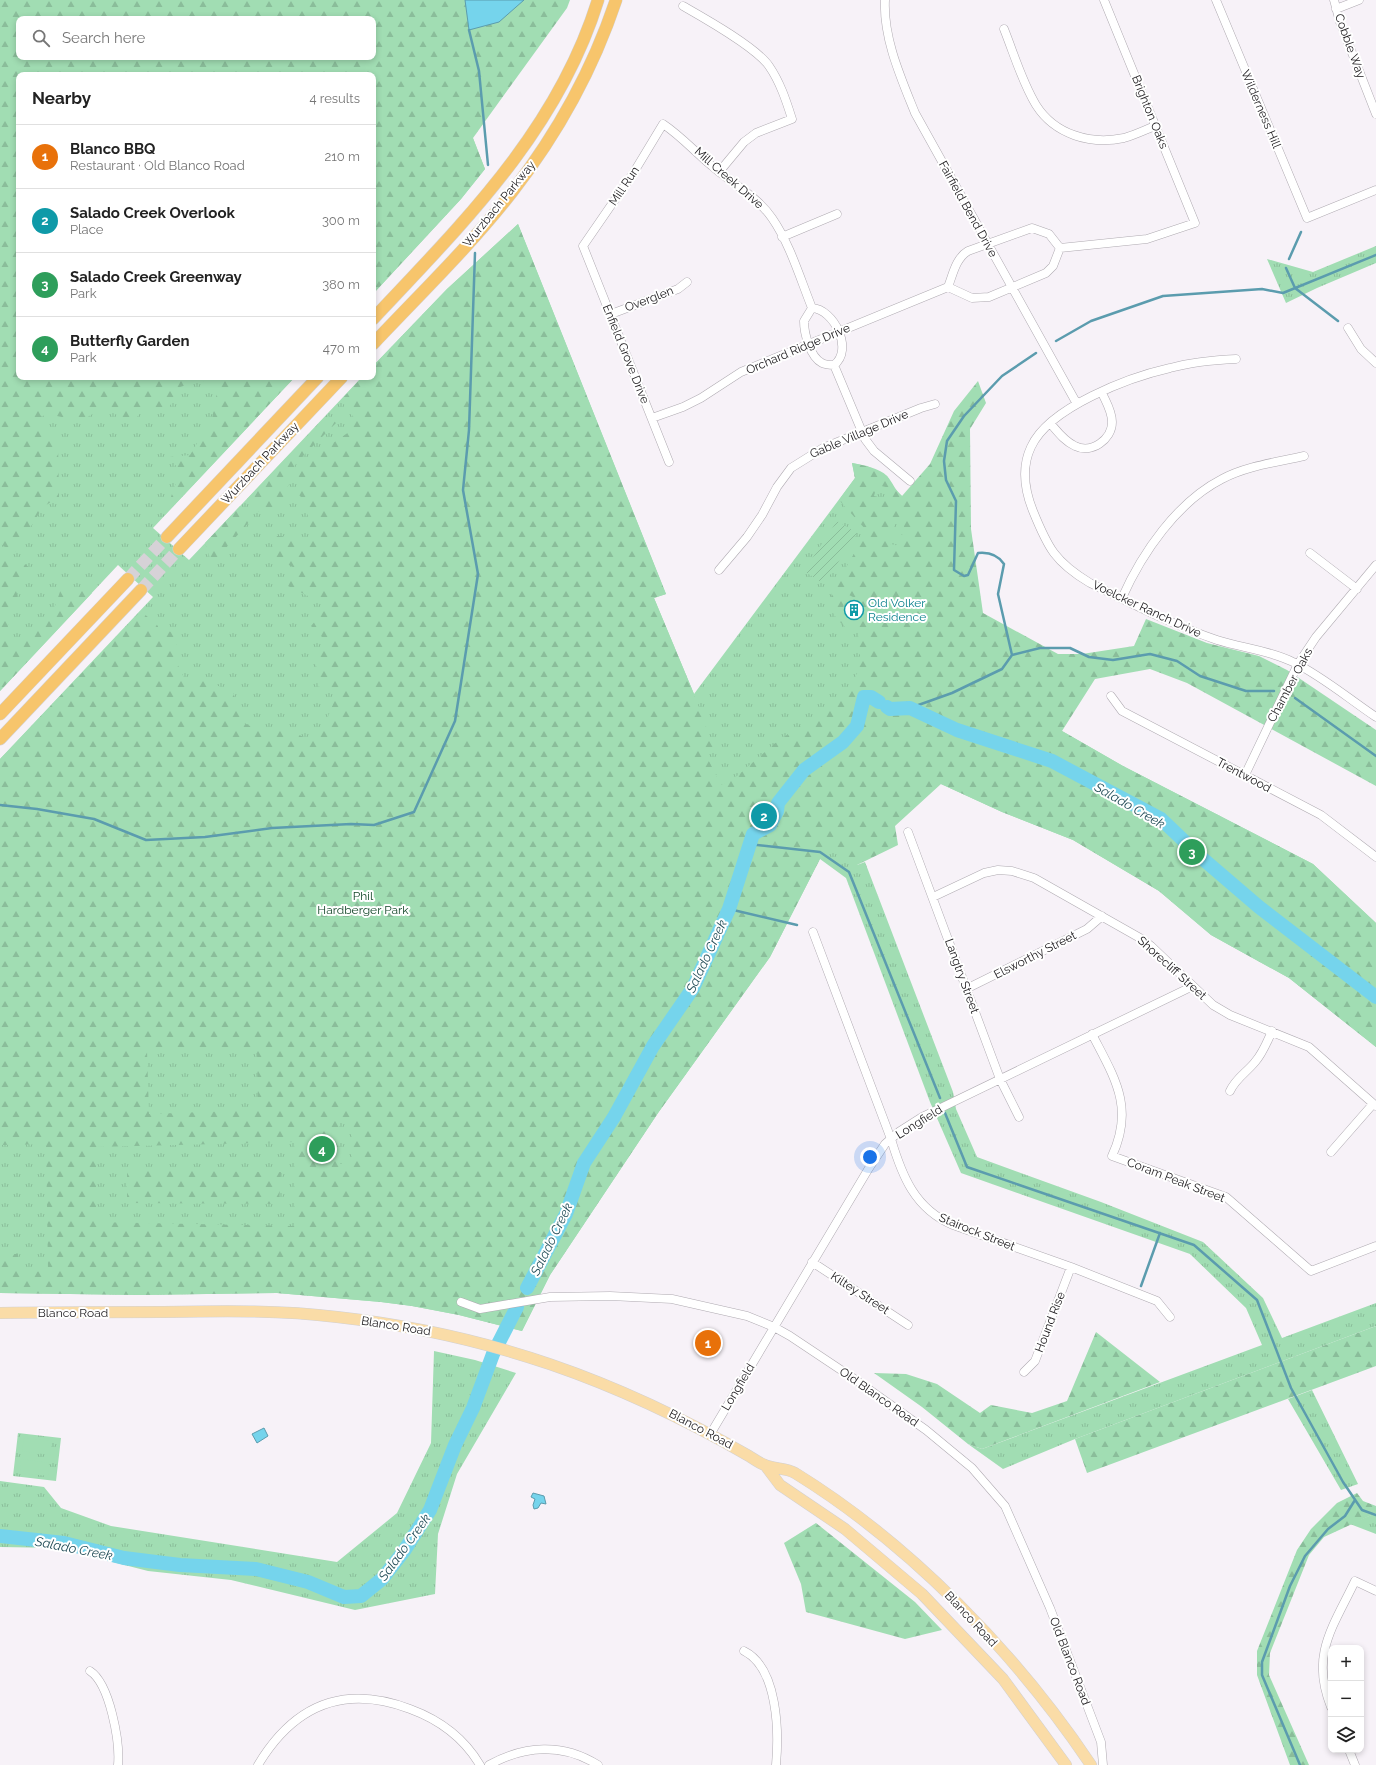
<!DOCTYPE html>
<html lang="en">
<head>
<meta charset="utf-8">
<style>
	body { margin:0; font-family:Raleway,sans-serif; background:#f2f2f2; color:#222 }
	.controls { position:absolute; right:12px; bottom:12px; display:grid; overflow:hidden; border-radius:8px; box-shadow:0 2px 6px #0003 }
	.controls button { width:36px; height:36px; display:grid; place-items:center; padding:0; border:0; border-bottom:1px solid #e0e0e0; background:#fff; color:#222; font:20px sans-serif }
	.you { position:absolute; left:870px; top:1157px; width:14px; height:14px; margin:-10px; border:3px solid #fff; border-radius:50%; background:#1a73e8; box-shadow:0 0 0 6px #1a73e833 }
	.badge { display:grid; place-items:center; width:26px; height:26px; border-radius:50%; background:#a82570; color:#fff; font-size:13px; font-weight:700 }
	.pin { position:absolute; translate:-50% -50%; border:2px solid #fff; box-shadow:0 1px 4px #0006 }
	.list { margin:0; padding:0; list-style:none }
	h2 { display:flex; justify-content:space-between; align-items:center; height:52px; margin:0; padding:0 16px; font-size:17px }
	h2 small { font-size:13px; font-weight:400; color:#767676 }
	.list li { display:grid; grid-template-columns:26px 1fr auto; gap:12px; align-items:center; box-sizing:border-box; height:64px; padding:0 16px; border-top:1px solid #e0e0e0 }
	.list b { display:block; font-size:15px; white-space:nowrap }
	.list p { margin:0; font-size:13px; white-space:nowrap; color:#767676 }
	.list em { font-size:13px; font-style:normal; color:#767676 }
	.icon { flex:none; width:22px; height:22px; fill:none; stroke:currentColor; stroke-width:2; stroke-linecap:round; stroke-linejoin:round }
	.map { position:relative; flex:none; width:1376px; height:1765px; overflow:hidden }
	.search { position:absolute; background:#fff; box-shadow:0 2px 6px #0003; left:16px; top:16px; width:360px; height:44px; display:flex; align-items:center; gap:10px; box-sizing:border-box; padding:0 14px; border-radius:8px; color:#767676; font-size:15px }
	.panel { position:absolute; background:#fff; box-shadow:0 2px 6px #0003; left:16px; top:72px; width:360px; height:308px; border-radius:8px }
	.map>svg:first-child { display:block }
	.grass { fill:url(#grass-tufts); fill-rule:evenodd }
	.forest { fill:url(#forest-firs); fill-rule:evenodd }
	.garden { fill:url(#garden-furrows) }
	.pitch { fill:#a1ddb3 }
	.water { fill:#75d4ec; stroke:#5b9cae }
	.lines { fill:none; stroke-linecap:round; stroke-linejoin:round }
	.stream { stroke:#5b9cae; stroke-width:2.5 }
	.river { stroke:#75d4ec; stroke-width:14 }
	.highway-tunnel { stroke:#d6d2d7; stroke-width:12; stroke-dasharray:12 6; stroke-linecap:butt }
	.minor-casing { stroke:#afaab1; stroke-width:9 }
	.major-casing { stroke:#d2d1d2; stroke-width:12 }
	.highway-casing { stroke:#d2d1d2; stroke-width:13 }
	.minor { stroke:#fff; stroke-width:8 }
	.major { stroke:#fadca7; stroke-width:11 }
	.highway { stroke:#f7c56c; stroke-width:12 }
	.labels { text-anchor:middle; stroke-width:4; stroke-linejoin:round; paint-order:stroke }
	.street-label { font-size:12px; fill:#1d1b1e; stroke:#fff }
	.culture-label { font-size:12px; fill:#0d838f; stroke:#fff; text-anchor:start }
	.park-label { font-size:12px; fill:#134628; stroke:#fff }
	.water-label { font-size:13px; font-style:italic; fill:#234d58; stroke:#fff }
</style>
</head>
<body>
<div class="map">
<svg width="1376" height="1765" viewBox="0 0 1376 1765">
	<defs>
		<pattern id="grass-tufts" width="24" height="20" patternUnits="userSpaceOnUse"><rect width="24" height="20" fill="#a1ddb3"/><path d="M3 7l-1-3M5 7V3M7 7l1-3M15 17l-1-3M17 17v-4M19 17l1-3" fill="none" stroke="#8abd9a"/></pattern>
		<pattern id="forest-firs" width="22" height="20" patternUnits="userSpaceOnUse"><rect width="22" height="20" fill="#a1ddb3"/><path d="M5 1l3.5 6h-7zM16 11l3.5 6h-7z" fill="#8abd9a"/></pattern>
		<pattern id="garden-furrows" width="10" height="10" patternUnits="userSpaceOnUse"><rect width="10" height="10" fill="#a1ddb3"/><path d="M-1 1l2-2M0 10L10 0M9 11l2-2" fill="none" stroke="#8abd9a"/></pattern>
	</defs>
	<rect width="100%" height="100%" fill="#f7f2f8"/>
	<path class="grass" d="M0,0H419L485,169L461,199L373,294V75H19V377H295L153,528L189,560L362,377H373V366L447,289L518,224L666,594L654,598L694,694L855,478L852,463L867,466L887,476L894,488L912,506L902,548L1062,731L1123,766L1313,864L1376,923V1047L1289,978L1211,935L1159,891L1073,840L1002,812L941,784L895,778L857,865L865,862L953,1092L956,1109L977,1157L1101,1202L1203,1242L1263,1298L1282,1338L1376,1303V1326L1075,1439L1003,1469L968,1444L982,1449L1262,1345L1246,1308L1190,1254L961,1173L930,1102L846,878L820,859L770,957L658,1113L550,1275L522,1331L459,1315L412,1306L381,1302L277,1293L140,1295L0,1293V759L153,597L118,565L0,691ZM19,19H373V57H19Z
		M1376,246V263L1317,288L1286,303L1267,259L1313,272Z
		M434,1351L475,1360L516,1373L457,1474L438,1534L435,1594L355,1610L231,1580L148,1571L58,1548L0,1547V1481L44,1487L61,1508L111,1526L337,1562L397,1513L431,1443Z
		M1312,1390L1358,1484L1341,1490L1288,1399Z
		M18,1433L61,1438L56,1481L13,1476Z
		M1376,1513V1534L1350,1524Z"/>
	<path class="forest" d="M0,0H570L567,8L473,138L485,169L461,199L373,294V75H19V377H295L164,516L180,472L170,457L190,455L212,419L217,392L202,380L180,387L166,413L143,409L133,422L102,408L81,421L52,415L41,416L42,430L58,443L59,497L43,507L15,552L0,544ZM19,19H373V57H19Z
		M518,224L666,594L654,598L694,694L715,751H704L721,785L737,776L774,744L843,696L858,672L860,655L858,632L847,629L837,619L830,608L832,592L867,531L839,500L855,478L852,463C862,465 880,468 887,476C893,483 895,490 902,496L930,464L954,411L978,381L986,403L970,429L971,529L983,613L1058,654H1082L1134,646L1146,619L1207,643L1259,656L1287,670L1376,730V786L1187,683L1150,669L1095,679L1062,731L1123,766L1313,864L1376,923V1047L1289,978L1211,935L1159,891L1073,840L1002,812L941,784L895,826L898,845L857,865L826,847L770,957L658,1113L550,1275L522,1331L459,1315L412,1306L381,1302L277,1293L140,1295L0,1293V1254H18L19,1272L48,1271L46,1144L0,1145V759L141,611L158,626V628L179,634L174,657L186,682L206,681L233,692L242,722L267,734L278,724L311,741L323,730L336,696L318,686L315,658L329,644L311,626L328,606L288,586L293,567L268,555L276,536L312,538L305,501L296,492L299,472L312,457L349,432L355,419L341,400L362,377H373V366L447,289ZM877,485L890,488L887,499L874,496ZM896,518L905,520L900,546L890,544ZM849,595L857,599L855,603L860,605L859,608L863,611L857,624L847,620L851,611L843,607ZM257,1048L258,1110L149,1114L147,1051ZM339,1117H352V1164H339ZM294,1142L295,1226L96,1222V1147Z
		M327,415L336,423L296,463L284,498L277,511L260,513L247,499Z
		M240,506L251,520L217,558H210L205,543Z
		M0,557L25,564L33,571L28,579L14,581L18,599L4,637L21,638L55,606L62,586L92,593L0,691Z
		M127,1170L281,1172L279,1204L127,1203Z
		M1376,1326V1366L1087,1473L1075,1439Z
		M1096,1332L1160,1382L982,1449L968,1444L922,1407L874,1373L906,1374L937,1384L980,1413L991,1405L1032,1413L1067,1401Z
		M1357,1493L1363,1501L1376,1506V1513L1324,1537L1309,1555L1270,1653L1269,1675L1309,1765H1290L1257,1675V1651L1297,1550L1311,1529L1337,1503Z
		M816,1523L915,1602L942,1630L905,1639L806,1612L801,1584L784,1543Z"/>
	<path class="garden" d="M837,521L857,533L824,584L804,571Z
		M321,1142L323,1143V1147L327,1149L320,1155V1150H315Z"/>
	<path class="pitch" d="M24,1438L52,1441L50,1455L22,1451Z
		M21,1459L49,1463L48,1476L20,1473Z"/>
	<path class="water" d="M465,0H524L499,22L469,30Z
		M264,1428L268,1436L257,1443L252,1434Z
		M533,1493L544,1496L546,1504L541,1503L538,1508L534,1509L533,1505L535,1499L531,1497Z"/>
	<g class="lines">
		<path class="stream" d="M469,30L479,71L488,165
			M1289,259L1301,232
			M1286,268L1295,288L1338,321
			M1056,341L1091,321L1163,296L1262,289L1283,293L1376,255
			M1012,655L998,594L1004,564C998,555 988,552 978,553L968,575L964,576L954,570L956,501L946,480L944,461L947,441L964,416L1002,376L1036,353
			M1295,698L1376,756
			M910,708L952,693L1002,669L1012,655L1040,648H1070L1089,657L1113,660L1150,654L1177,661L1200,676L1246,691H1274
			M0,805L37,809L94,819L146,840L205,837L272,828L351,824L374,825L414,812L455,721L478,574L463,490L469,430L475,253
			M748,844L820,852L849,872L940,1098
			M729,909L797,925
			M945,1113L967,1167L1194,1245L1257,1300L1291,1388L1343,1482L1362,1510L1376,1515
			M1141,1286L1160,1233
			M1300,1765L1262,1675V1662L1290,1586L1305,1556L1328,1529L1345,1516L1355,1500"/>
		<path class="river" d="M887,707L890,709L910,708L957,730L1052,761L1161,819L1203,859L1259,907L1376,997
			M527,1288L566,1214L584,1163L614,1117L653,1046L693,988L729,909L753,834L770,825L777,811L778,803L804,770L843,742L857,726L864,697H871L879,702
			M0,1536L64,1543L124,1558L180,1565L256,1569L308,1582L344,1597L361,1596L382,1579L404,1551L430,1510L455,1445L473,1408L493,1354L517,1307"/>
		<path class="highway-tunnel" d="M128,579L167,537
			M141,590L179,549"/>
		<g class="minor-casing">
			<path id="minor" d="M885,0C883,38 901,78 915,113L1077,404
				M1216,0L1307,218L1376,190
				M1334,0L1340,22L1376,114
				M683,6C704,18 756,47 769,66C780,82 786,100 792,119L756,133L744,142L719,172
				M1336,9L1359,0
				M1004,29C1014,54 1022,82 1036,105C1055,135 1091,145 1124,138C1135,135 1145,130 1155,126
				M782,237L837,214
				M1060,248L1147,239L1195,223L1104,0
				M812,308C834,309 854,350 834,365C830,365 826,365 822,363C810,357 804,333 804,321Z
				M611,314L678,289L687,282
				M1348,328L1361,349L1376,363
				M1236,359C1214,360 1192,362 1170,368C1130,377 1049,407 1031,447C1021,468 1025,491 1033,511C1048,548 1055,562 1090,583C1131,603 1173,625 1217,640C1242,648 1269,650 1293,662C1322,676 1349,699 1376,717
				M834,365L865,439L874,451L910,481
				M652,418L683,407L701,398L741,372L948,287C953,274 956,258 968,251L1032,228L1049,234L1060,248L1053,266L1046,273L989,297L972,298L948,287
				M1050,423C1057,431 1064,441 1075,446C1091,454 1112,440 1112,422C1112,411 1106,402 1102,393
				M669,462L583,246L634,172L663,124C681,136 695,152 712,166C732,184 756,195 772,218C790,244 800,278 812,308
				M1310,553L1357,589
				M719,570L747,537L762,515L777,487L791,468L823,448L921,408L935,404
				M1122,598C1142,553 1177,502 1222,479C1246,466 1278,462 1304,456
				M1111,696L1122,711L1321,815L1376,857
				M1245,775L1298,664L1316,637L1376,565
				M908,832L1000,1079L1019,1117
				M933,897L984,873L998,870L1012,871L1034,878L1140,938L1151,946L1213,1005L1230,1015L1309,1047L1376,1106
				M813,932L891,1139C902,1176 915,1209 953,1225L1071,1267L1157,1301L1170,1317
				M966,989L1087,929L1102,916
				M1092,1034C1114,1077 1135,1107 1112,1156L1226,1197L1311,1271L1376,1246
				M1230,1091C1236,1078 1246,1073 1255,1062C1263,1053 1267,1042 1272,1031
				M1331,1152L1373,1104
				M812,1262L908,1325
				M461,1302L480,1309L550,1297L610,1296L672,1299L747,1316L774,1327L790,1336L850,1376L926,1430L972,1468L1005,1506L1050,1608L1101,1742L1103,1765
				M1024,1372L1035,1361L1071,1267
				M711,1433L869,1168L885,1144L900,1131L922,1117L1193,986
				M744,1651C778,1668 779,1732 776,1765
				M90,1671C110,1684 120,1742 118,1765
				M1331,1707C1310,1655 1333,1627 1355,1581L1376,1591
				M1349,1750L1355,1765
				M258,1765C294,1705 344,1684 410,1709C440,1720 464,1738 480,1765
				M489,1765C525,1745 563,1743 598,1765"/>
		</g>
		<g class="major-casing">
			<path id="major" d="M0,1313C54,1312 108,1312 163,1312C221,1311 279,1310 337,1317C489,1334 617,1380 749,1456C754,1459 759,1463 765,1465C775,1469 786,1468 795,1473C910,1544 1016,1653 1091,1765
				M765,1465L780,1485L845,1529L922,1594L1003,1679L1066,1765"/>
		</g>
		<g class="highway-casing">
			<path id="highway" d="M373,319C463,223 558,130 598,0
				M373,344C420,294 470,246 512,192C557,134 593,69 616,0
				M167,537L318,377
				M179,549L342,377
				M0,714L128,579
				M0,739L141,590"/>
		</g>
		<use href="#minor" class="minor"/>
		<use href="#major" class="major"/>
		<use href="#highway" class="highway"/>
	</g>
	<defs>
		<g id="building-ring" transform="scale(1)"><circle r="9.5" fill="#fff" stroke="#0f9aa8" stroke-width="1.5"/><path d="M-4-6H4V6H1V3H-1V6H-4ZM-2.5-4.3h1.7v1.8h-1.7ZM.8-4.3h1.7v1.8H.8ZM-2.5-1h1.7V.8h-1.7ZM.8-1h1.7V.8H.8Z" fill="#0f9aa8"/></g>
	</defs>
	<g fill-rule="evenodd">
		<use href="#building-ring" x="854" y="610"/>
	</g>
	<g class="labels">
		<g class="street-label">
			<text transform="translate(1350 46) rotate(70)" y="4">Cobble Way</text>
			<text transform="translate(1261 109) rotate(67)" y="4">Wilderness Hill</text>
			<text transform="translate(1150 112) rotate(68)" y="4">Brighton Oaks</text>
			<text transform="translate(729 178) rotate(41)" y="4">Mill Creek Drive</text>
			<text transform="translate(624 186) rotate(-56)" y="4">Mill Run</text>
			<text transform="translate(499 204) rotate(-51)" y="4">Wurzbach Parkway</text>
			<text transform="translate(968 209) rotate(61)" y="4">Fairfield Bend Drive</text>
			<text transform="translate(649 299) rotate(-21)" y="4">Overglen</text>
			<text transform="translate(798 349) rotate(-23)" y="4">Orchard Ridge Drive</text>
			<text transform="translate(626 354) rotate(68)" y="4">Enfield Grove Drive</text>
			<text transform="translate(859 434) rotate(-23)" y="4">Gable Village Drive</text>
			<text transform="translate(260 463) rotate(-47)" y="4">Wurzbach Parkway</text>
			<text transform="translate(1147 609) rotate(25)" y="4">Voelcker Ranch Drive</text>
			<text transform="translate(1290 685) rotate(-62)" y="4">Chamber Oaks</text>
			<text transform="translate(1244 775) rotate(28)" y="4">Trentwood</text>
			<text transform="translate(1035 955) rotate(-27)" y="4">Elsworthy Street</text>
			<text transform="translate(1172 968) rotate(42)" y="4">Shorecliff Street</text>
			<text transform="translate(962 976) rotate(70)" y="4">Langtry Street</text>
			<text transform="translate(919 1122) rotate(-32)" y="4">Longfield</text>
			<text transform="translate(1176 1180) rotate(21)" y="4">Coram Peak Street</text>
			<text transform="translate(977 1232) rotate(22)" y="4">Stairock Street</text>
			<text transform="translate(860 1293) rotate(33)" y="4">Kiltey Street</text>
			<text x="73" y="1317">Blanco Road</text>
			<text transform="translate(1050 1322) rotate(-69)" y="4">Hound Rise</text>
			<text transform="translate(396 1326) rotate(9)" y="4">Blanco Road</text>
			<text transform="translate(738 1387) rotate(-59)" y="4">Longfield</text>
			<text transform="translate(879 1397) rotate(35)" y="4">Old Blanco Road</text>
			<text transform="translate(701 1429) rotate(28)" y="4">Blanco Road</text>
			<text transform="translate(971 1619) rotate(47)" y="4">Blanco Road</text>
			<text transform="translate(1070 1661) rotate(69)" y="4">Old Blanco Road</text>
		</g>
		<g class="culture-label">
			<text x="868" y="607">Old Volker<tspan x="868" dy="14">Residence</tspan></text>
		</g>
		<g class="park-label">
			<text x="363" y="900">Phil<tspan x="363" dy="14">Hardberger Park</tspan></text>
		</g>
		<g class="water-label">
			<text transform="translate(1130 805) rotate(30)" y="5">Salado Creek</text>
			<text transform="translate(706 956) rotate(-65)" y="5">Salado Creek</text>
			<text transform="translate(551 1239) rotate(-64)" y="5">Salado Creek</text>
			<text transform="translate(404 1547) rotate(-54)" y="5">Salado Creek</text>
			<text transform="translate(74 1548) rotate(11)" y="5">Salado Creek</text>
		</g>
	</g>
</svg>
<div class="controls">
<button>+</button>
<button>−</button>
<button><svg class="icon" aria-label="layers" viewBox="0 0 24 24"><path d="M12 4l9 5-9 5-9-5zM3 14l9 5 9-5"/></svg></button>
</div>
<div class="you"></div>
<div class="pin badge" style="left:708px;top:1343px;background:#e8710a">1</div>
<div class="pin badge" style="left:764px;top:816px;background:#0f9aa8">2</div>
<div class="pin badge" style="left:1192px;top:852px;background:#2e9e5b">3</div>
<div class="pin badge" style="left:322px;top:1149px;background:#2e9e5b">4</div>
<div class="search"><svg class="icon" aria-label="search" viewBox="0 0 24 24"><circle cx="10" cy="10" r="6"/><path d="M15 15l6 6"/></svg>Search here</div>
<section class="panel">
<h2>Nearby<small>4 results</small></h2>
<ul class="list">
<li><span class="badge" style="background:#e8710a">1</span><div><b>Blanco BBQ</b><p>Restaurant · Old Blanco Road</p></div><em>210 m</em></li>
<li><span class="badge" style="background:#0f9aa8">2</span><div><b>Salado Creek Overlook</b><p>Place</p></div><em>300 m</em></li>
<li><span class="badge" style="background:#2e9e5b">3</span><div><b>Salado Creek Greenway</b><p>Park</p></div><em>380 m</em></li>
<li><span class="badge" style="background:#2e9e5b">4</span><div><b>Butterfly Garden</b><p>Park</p></div><em>470 m</em></li>
</ul>
</section>
</div>
</body>
</html>
